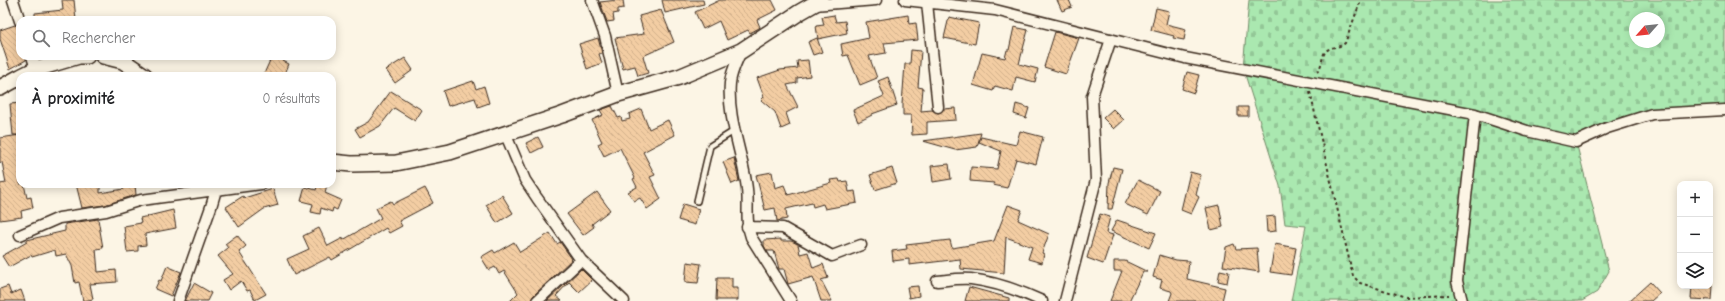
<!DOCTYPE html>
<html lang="fr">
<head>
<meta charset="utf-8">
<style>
	body { margin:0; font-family:"Comic Neue",sans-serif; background:#f6f6f6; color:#202124 }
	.controls { position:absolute; right:12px; bottom:12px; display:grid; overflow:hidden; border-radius:8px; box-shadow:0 2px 10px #0003 }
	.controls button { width:36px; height:36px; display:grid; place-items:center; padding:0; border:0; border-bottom:1px solid #e0e0e0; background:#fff; color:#202124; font:20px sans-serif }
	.compass { position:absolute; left:1629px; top:12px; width:36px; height:36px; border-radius:50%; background:#fff; box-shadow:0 2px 10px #0003; rotate:243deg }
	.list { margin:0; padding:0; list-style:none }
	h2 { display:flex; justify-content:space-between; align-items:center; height:52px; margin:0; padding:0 16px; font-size:17px }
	h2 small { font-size:13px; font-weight:400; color:#757577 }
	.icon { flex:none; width:22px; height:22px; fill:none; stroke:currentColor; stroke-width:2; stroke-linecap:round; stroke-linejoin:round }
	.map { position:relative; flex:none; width:1725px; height:301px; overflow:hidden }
	.search { position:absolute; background:#fff; box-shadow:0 2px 10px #0003; left:16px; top:16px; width:320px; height:44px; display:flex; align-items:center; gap:10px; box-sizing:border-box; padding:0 14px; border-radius:12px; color:#757577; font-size:15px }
	.panel { position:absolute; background:#fff; box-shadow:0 2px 10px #0003; left:16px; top:72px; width:320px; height:116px; border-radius:12px }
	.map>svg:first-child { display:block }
	.cemetery { fill:url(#cemetery-stones); stroke:#728967; fill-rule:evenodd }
	.building { fill:url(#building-back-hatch); stroke:#3b2a1e }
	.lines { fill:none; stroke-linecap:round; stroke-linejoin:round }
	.lane-casing { stroke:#3b2a1e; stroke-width:8 }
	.street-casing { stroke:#3b2a1e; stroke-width:13 }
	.secondary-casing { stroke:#3b2a1e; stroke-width:18 }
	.path { stroke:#3b2a1e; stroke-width:2; stroke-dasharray:3 3; stroke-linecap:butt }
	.lane { stroke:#fcf5e5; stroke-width:5 }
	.street { stroke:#fcf5e5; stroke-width:10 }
	.secondary { stroke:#fcf5e5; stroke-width:15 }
</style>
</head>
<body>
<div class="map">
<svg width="1725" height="301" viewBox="0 0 1725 301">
	<defs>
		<pattern id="cemetery-stones" width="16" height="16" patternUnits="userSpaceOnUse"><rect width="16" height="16" fill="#aae8b0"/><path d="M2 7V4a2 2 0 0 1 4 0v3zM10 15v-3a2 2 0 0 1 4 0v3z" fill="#93c797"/></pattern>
		<pattern id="building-back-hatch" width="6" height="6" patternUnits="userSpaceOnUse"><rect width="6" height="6" fill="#f3cda3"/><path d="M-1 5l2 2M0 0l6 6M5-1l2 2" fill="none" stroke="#d1b08c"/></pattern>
	</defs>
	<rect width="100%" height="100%" fill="#fcf5e5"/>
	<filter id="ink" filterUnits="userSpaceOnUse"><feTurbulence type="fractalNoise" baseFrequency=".025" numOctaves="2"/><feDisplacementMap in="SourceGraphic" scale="8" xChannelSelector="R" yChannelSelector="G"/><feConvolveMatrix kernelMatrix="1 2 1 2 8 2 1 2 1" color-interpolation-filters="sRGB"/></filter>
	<g filter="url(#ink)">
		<path class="cemetery" d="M1249,0H1725V110L1652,114L1576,142L1609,271L1597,292L1582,301H1291L1306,226L1285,224L1280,186L1243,68ZM1635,18H1659V42H1635Z"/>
		<path class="building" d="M62,0H74L76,20H35V13L63,10Z
			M617,0H623L624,8L618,9V13L613,14L614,21L607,22L600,2Z
			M662,0H703L704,4L665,13Z
			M720,0H772L777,10L757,20L760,27L759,28L750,33L748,30L727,40L719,21L703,29L695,12Z
			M1057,0H1069L1072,7L1062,11Z
			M1156,8L1169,11L1166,24L1186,29L1184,40L1173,38L1174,36L1151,30Z
			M661,10L674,42L643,56L648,73L638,76L635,66L623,69L615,38L644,34L639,16Z
			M834,15L836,22L845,21L847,33L818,39L816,26L824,25L822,17Z
			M908,15L909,24L916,23L918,40L884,43L886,53L869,56L877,78L860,85L848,55L843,56L841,44L869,38L866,22Z
			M949,17L979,23L975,44L944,38Z
			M15,25L20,27V56H26V60L10,69L0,39V30Z
			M1014,27L1028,30L1019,64L1038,69L1035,82L1016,77L1013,91L995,86L993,91L973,85L982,53L1005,58L1007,50H1009Z
			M1055,32L1079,38L1066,74L1044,67Z
			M598,38L602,53L599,54L602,63L587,69L579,44Z
			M817,38L822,52L813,55L808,42Z
			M911,50L921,51L918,87L923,88L921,111L932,110L938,113L944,109L955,108L956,120L927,122V134L912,135L911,115H903V103L902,104L905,64H910Z
			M272,56H286L283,61L289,64L284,76H263Z
			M405,58L413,70L395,83L386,70Z
			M808,60L810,76L797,78V83L787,85L798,107L786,113L790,125L781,129L775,112L761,100L764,97L757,78L780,70L798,68L797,61Z
			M1187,72L1199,75L1194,93L1182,89Z
			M888,77L897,105L872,114V115L858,122L853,110L884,96L878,81Z
			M473,81L476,89L484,86L489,103L478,107L475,98L448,106L443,91Z
			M391,91L422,110L415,121L394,108L380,126L360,137L355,129L368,122Z
			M20,103V184H24L27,198L31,197L33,208L21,211L22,217L0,220V184L6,183L2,162L0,163V138L20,135H13L10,104Z
			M1016,104L1029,108L1026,118L1014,114Z
			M612,106L618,118L621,117L622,121L630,119L629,114L641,109L649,129L668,120L675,135L643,152L655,175L650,177L661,199L647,209L640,198L634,201L628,192L637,187L633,179L635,178L620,148L604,156L598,144L602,142L592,120L603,115L600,110Z
			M1238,107H1248V116H1238Z
			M1113,109L1124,120L1114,129L1103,118Z
			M1020,131L1043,137L1036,164L1016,159L1007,188L993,185L994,183L970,181L971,167L997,169L1001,151L979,142L981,137L1016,145Z
			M981,133L977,147L955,150L923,141Z
			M538,137L543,147L531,153L526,143Z
			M734,158L739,181L732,184L723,162Z
			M949,164L951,179L933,182L931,166Z
			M1113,167L1122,169L1112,209H1108L1109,183Z
			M892,168L897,183L875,190L870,175Z
			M772,172L775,188L784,185L788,195L831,183L830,180L839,179L840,182L847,181L849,192L855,191L857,203L825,209L823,204L813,207L812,203L786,209L787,219L777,221L775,208L765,210L756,175Z
			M1190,172L1201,175L1196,195L1199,197L1191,214L1181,210Z
			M1138,180L1160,191L1148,215L1125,204Z
			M76,184H100V193L124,189L123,184H135L136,195L105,205L82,208Z
			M318,184H327L325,193L341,200L337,210L333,208L332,212L321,208L320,214L311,212L313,204L301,201L305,187L316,190Z
			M425,188L433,203L399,221L402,226L389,233L386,228L332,260L330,257L294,275L287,259L309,249L303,236L319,228L328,246L343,238V240L381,218L376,208L391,201L393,204Z
			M273,189L278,205L264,209L239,227L226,207L243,196L244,198Z
			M597,192L610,210L592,224L594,227L583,235L567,214Z
			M502,195L513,213L497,223L486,205Z
			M683,204L699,209L695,225L678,220Z
			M1008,205L1022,210L1018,220L1049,234L1042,253L1044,254L1042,263L1028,259L1032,247L1006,237L1004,273L961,269L960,259L909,265V259L893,261L892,251L907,249L906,245L950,240L952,248L994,241Z
			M1219,205L1223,227L1211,230L1206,208Z
			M173,210L176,228L145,234L146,245L138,246V251L127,252L124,226L141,223L140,218Z
			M1100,214L1110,217L1106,233L1113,235L1103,264L1087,258Z
			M1275,216L1276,231L1267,232L1266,217Z
			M98,219L103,248L96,249L98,272L116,270L117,282L90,284L93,299L83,301L79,282L75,283L72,266L66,254L56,256L55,250L32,257L31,255L9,267L2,256L27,242V240L65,231V224Z
			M1117,220L1156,233L1149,248L1111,231Z
			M550,233L557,244L560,242L572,259L533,296L531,301H510L518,293L504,271L499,274L495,267L489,270L481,257L493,250L495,253L514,242L520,252Z
			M237,235L246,246L239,252L266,294L255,300L250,290L247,291L241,281L229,290L223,280L233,274L218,256L228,248L225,244Z
			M781,239V241H791L798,244L800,254L808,252L813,268L823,264L828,278L821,280L832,301H821L813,277L788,284L784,269H779L774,251H767L764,246V240Z
			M1234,244L1236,249L1257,248L1259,272L1223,266L1226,247Z
			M1275,244L1296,248L1291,275L1270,272Z
			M1159,255L1176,260L1189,261L1187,279L1225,288L1222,301H1169L1172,293L1171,291L1160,288L1162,280L1153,277Z
			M1114,261H1125L1148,272H1143L1129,301H1110L1122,271H1114Z
			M687,262L701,264L698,283L685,282Z
			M167,266L181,272L171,296L155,289L159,280L161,281Z
			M581,269L592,280L579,292L569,282L556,296L562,301H547Z
			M1220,270L1229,272L1227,283L1218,281Z
			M717,278H732V288H738V300H716Z
			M1650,282L1660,293L1651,301H1629Z
			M194,283L211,293L207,301H185Z
			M8,286L11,294L21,290L25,301H0V289Z
			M918,286L919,296L909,298L907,287Z
			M1692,286H1712L1711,300L1691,299Z
			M969,287L1009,298V301H965Z"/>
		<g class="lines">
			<g class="lane-casing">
				<path id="lane" d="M697,201L710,146L734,131"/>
			</g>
			<g class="street-casing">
				<path id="street" d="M13,0L20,21
					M592,0L605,36L618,94
					M905,0L995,10L1185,58L1475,114L1527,131L1576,142L1607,128L1652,114L1725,110
					M927,3L938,107
					M814,5L876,0
					M741,51C737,61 731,72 730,83C727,119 743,154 747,189C749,206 745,221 751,237L791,301
					M32,56L36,69
					M505,133L525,180L537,198L581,260L624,301
					M747,227L783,228L832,256L861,245
					M20,235L59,218L106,211L141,200L261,184
					M937,281C948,280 960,278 971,279C996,282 1020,291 1042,301
					M178,301L211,207L216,190
					M537,301L581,260
					M1065,301L1096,180L1092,96L1111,39
					M1462,301L1457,281L1475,114"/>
			</g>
			<g class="secondary-casing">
				<path id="secondary" d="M103,56L123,61L145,76
					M22,76L36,69L79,56H87
					M0,88L20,77
					M332,162L351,164L396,163L450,152L562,115L618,94L679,77L741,51L800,12L821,0"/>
			</g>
			<path class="path" d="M1317,72C1323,66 1321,56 1326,51C1331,46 1340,48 1345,43L1361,0
				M1310,92L1353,276L1360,283L1406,297L1449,295"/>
			<use href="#lane" class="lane"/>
			<use href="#street" class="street"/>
			<use href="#secondary" class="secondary"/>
		</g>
	</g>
</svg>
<div class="controls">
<button>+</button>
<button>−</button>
<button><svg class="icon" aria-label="layers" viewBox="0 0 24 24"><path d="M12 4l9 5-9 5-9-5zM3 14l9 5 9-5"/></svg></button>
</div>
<svg class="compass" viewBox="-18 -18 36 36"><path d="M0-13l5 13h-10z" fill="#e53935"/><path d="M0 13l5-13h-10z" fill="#757577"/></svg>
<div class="search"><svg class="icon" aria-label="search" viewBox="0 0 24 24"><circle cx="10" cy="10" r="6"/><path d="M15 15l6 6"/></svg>Rechercher</div>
<section class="panel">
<h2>À proximité<small>0 résultats</small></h2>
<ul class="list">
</ul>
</section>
</div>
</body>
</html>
